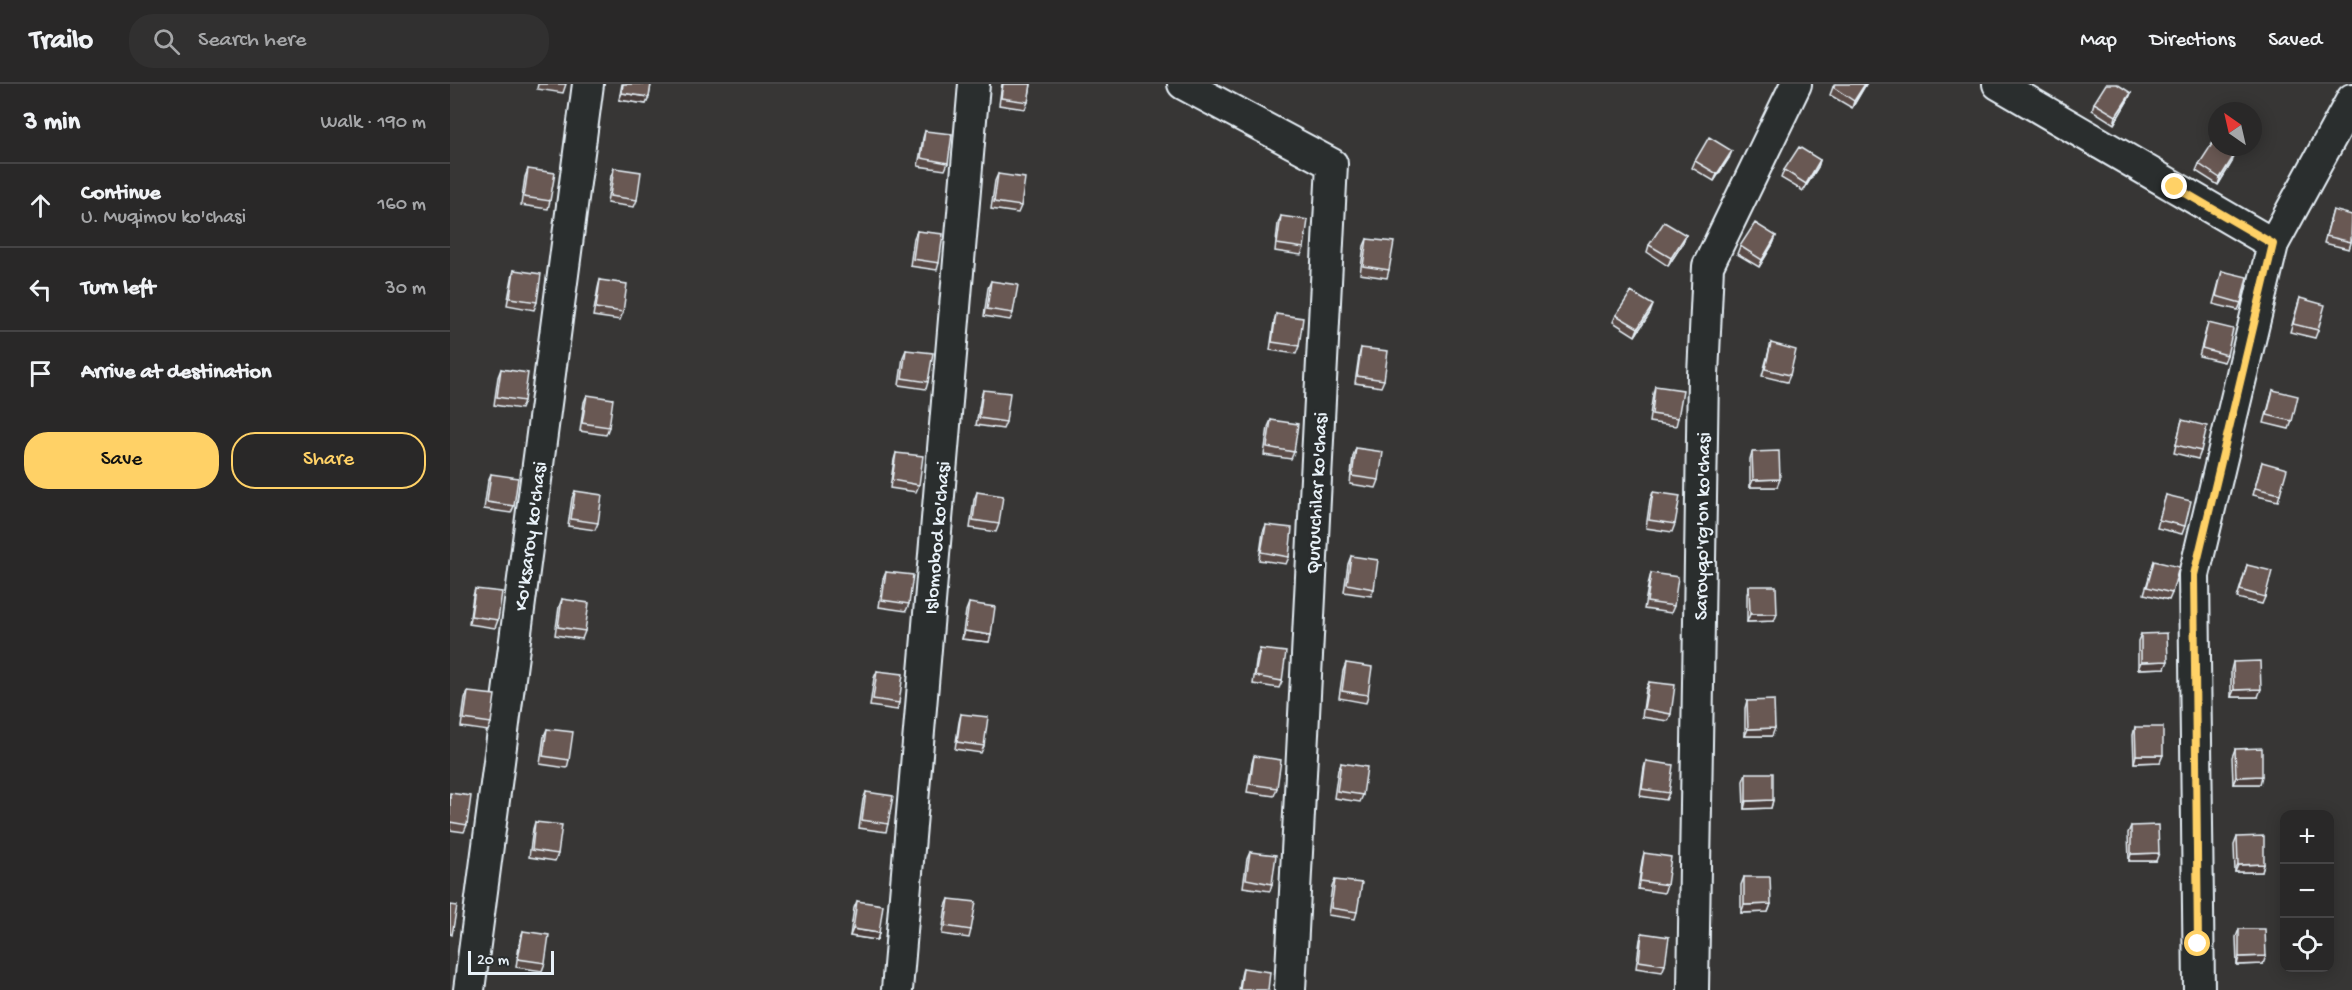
<!DOCTYPE html>
<html lang="en">
<head>
<meta charset="utf-8">
<style>
	body { margin:0; font-family:"Gochi Hand",sans-serif; background:#313030; color:#f1f3f6 }
	.controls { position:absolute; right:18px; bottom:18px; display:grid; overflow:hidden; border-radius:12px; box-shadow:0 3px 15px #0003 }
	.controls button { width:54px; height:54px; display:grid; place-items:center; padding:0; border:0; border-bottom:2px solid #454445; background:#292828; color:#f1f3f6; font:30px sans-serif }
	.compass { position:absolute; left:1758px; top:18px; width:54px; height:54px; border-radius:50%; background:#292828; box-shadow:0 3px 15px #0003; rotate:326deg }
	.scale { position:absolute; left:18px; bottom:15px; width:86px; box-sizing:border-box; padding-left:6px; border:3px solid #e8f1f8; border-top:0; font-size:16px; line-height:21px; white-space:nowrap; color:#e8f1f8; -webkit-text-stroke:4px #2a2d2e; paint-order:stroke }
	.stop { position:absolute; width:18px; height:18px; margin:-14px; border:4px solid #ffd166; border-radius:50%; background:#fff }
	.stop.end { background:#ffd166; border-color:#fff; box-shadow:0 2px 6px #0008 }
	.list { margin:0; padding:0; list-style:none }
	h2 { display:flex; justify-content:space-between; align-items:center; height:78px; margin:0; padding:0 24px; font-size:26px }
	h2 small { font-size:20px; font-weight:400; color:#a5a6a8 }
	.list li { display:grid; grid-template-columns:39px 1fr auto; gap:18px; align-items:center; box-sizing:border-box; height:84px; padding:0 24px; border-top:2px solid #454445 }
	.list b { display:block; font-size:22px; white-space:nowrap }
	.list p { margin:0; font-size:20px; white-space:nowrap; color:#a5a6a8 }
	.list em { font-size:20px; font-style:normal; color:#a5a6a8 }
	.actions { display:flex; gap:12px; padding:18px 24px }
	.actions a { flex:1; padding:14px 0; border:2px solid #ffd166; border-radius:24px; text-align:center; font-size:21px; color:#ffd166 }
	.actions .main { background:#ffd166; color:#111 }
	.icon { flex:none; width:33px; height:33px; fill:none; stroke:currentColor; stroke-width:2; stroke-linecap:round; stroke-linejoin:round }
	.map { position:relative; flex:none; width:1902px; height:906px; overflow:hidden }
	header { display:flex; align-items:center; gap:36px; box-sizing:border-box; height:84px; padding:0 30px; background:#292828; border-bottom:2px solid #454445 }
	header strong { font-size:28px }
	nav { display:flex; gap:33px; margin-inline-start:auto; font-size:21px }
	.search { width:420px; height:54px; background:#313030; display:flex; align-items:center; gap:15px; box-sizing:border-box; padding:0 21px; border-radius:24px; color:#a5a6a8; font-size:22px }
	main { display:flex }
	aside { flex:1; background:#292828 }
	.map>svg:first-child { display:block }
	.lines { fill:none; stroke-linecap:round; stroke-linejoin:round }
	.minor-casing { stroke:#e8f1f8; stroke-width:34 }
	.minor { stroke:#2a2d2e; stroke-width:30 }
	.wall { fill:#5a4c47; stroke:#e8f1f8; stroke-width:1.5 }
	.shaded-wall { fill:#4a3e3a; stroke:#e8f1f8; stroke-width:1.5 }
	.building { fill:#695853; stroke:#e8f1f8; stroke-width:1.5 }
	.route { stroke:#ffd166; stroke-width:8 }
	.labels { text-anchor:middle; stroke-width:6; stroke-linejoin:round; paint-order:stroke }
	.street-label { font-size:20px; fill:#e8f1f8; stroke:#2a2d2e }
</style>
</head>
<body>
<header>
<strong>Trailo</strong>
<div class="search"><svg class="icon" aria-label="search" viewBox="0 0 24 24"><circle cx="10" cy="10" r="6"/><path d="M15 15l6 6"/></svg>Search here</div>
<nav><a>Map</a><a>Directions</a><a>Saved</a></nav>
</header>
<main>
<aside>
<h2>3 min<small>Walk · 190 m</small></h2>
<ul class="list">
<li><svg class="icon" aria-label="ahead" viewBox="0 0 24 24"><path d="M12 20V5M6 11l6-6 6 6"/></svg><div><b>Continue</b><p>U. Muqimov ko'chasi</p></div><em>160 m</em></li>
<li><svg class="icon" aria-label="left" viewBox="0 0 24 24"><path d="M17 20v-9H6M10 6l-5 5 5 5"/></svg><div><b>Turn left</b></div><em>30 m</em></li>
<li><svg class="icon" aria-label="arrive" viewBox="0 0 24 24"><path d="M6 21V4h12l-3 4 3 4H6"/></svg><div><b>Arrive at destination</b></div></li>
</ul>
<div class="actions"><a class="main">Save</a><a>Share</a></div>
</aside>
<div class="map">
<svg width="1902" height="906" viewBox="0 0 1902 906">
	<rect width="100%" height="100%" fill="#373635"/>
	<filter id="ink" filterUnits="userSpaceOnUse"><feTurbulence type="fractalNoise" baseFrequency=".0167" numOctaves="2"/><feDisplacementMap in="SourceGraphic" scale="12" xChannelSelector="R" yChannelSelector="G"/><feConvolveMatrix kernelMatrix="1 2 1 2 8 2 1 2 1" color-interpolation-filters="sRGB"/></filter>
	<g filter="url(#ink)">
		<g class="lines">
			<g class="minor-casing">
				<g id="minor">
					<path d="M733,0L882,80L840,906"/>
					<path d="M1548,0L1823,160"/>
					<path id="s1" d="M19,906L138,0"/>
					<path id="s2" d="M447,906L524,0"/>
					<path id="s3" d="M1243,906L1253,291L1258,182L1346,0"/>
					<path d="M1749,906L1744,491L1823,160L1902,15"/>
				</g>
			</g>
			<use href="#minor" class="minor"/>
		</g>
		<path class="wall" d="M88,0H116L113,9L87,5Z
			M172,0H201L199,13L196,20L169,16Z
			M552,0H581L578,18L575,25L549,21Z
			M1416,0L1402,24L1380,11L1383,3Z
			M1681,9L1678,16L1664,40L1642,26L1644,19Z
			M475,47L498,79L495,86L468,82L473,54Z
			M1279,74L1264,97L1242,84L1245,77Z
			M1370,76L1368,83L1353,107L1331,94L1334,86Z
			M1782,78L1768,101L1746,87L1749,80Z
			M164,84L187,116L184,123L157,119L161,92Z
			M78,85L100,117L98,125L71,121L75,93Z
			M548,90L571,122L568,129L541,125L545,97Z
			M1883,126L1902,156L1899,165L1874,159Z
			M831,132L854,164L851,171L825,167L828,140Z
			M467,147L489,179L487,186L460,182L464,154Z
			M1236,151L1233,159L1218,182L1197,168L1199,161Z
			M1326,152L1323,160L1309,183L1287,170L1290,162Z
			M917,155L939,186L937,194L910,190L914,162Z
			M64,186L87,218L84,226L57,221L62,194Z
			M1772,187L1791,219L1788,226L1763,220Z
			M150,196L173,228L170,236L143,232L148,204Z
			M541,197L563,229L560,236L534,232L538,204Z
			M1850,214L1868,246L1865,254L1840,248Z
			M1200,229L1185,252L1163,238L1166,231Z
			M826,230L849,262L846,270L820,266L824,238Z
			M1758,239L1777,271L1774,278L1749,272Z
			M1321,259L1340,291L1337,298L1312,292Z
			M911,264L934,296L931,303L905,299L909,272Z
			M456,266L478,298L476,305L449,301L453,273Z
			M51,285L74,317L71,325L44,321L48,293Z
			M1205,302L1228,334L1226,342L1199,338L1203,310Z
			M533,306L556,338L553,345L526,341L531,313Z
			M1823,306L1842,337L1839,345L1814,339Z
			M137,311L159,343L156,351L130,347L134,318Z
			M821,336L844,368L841,375L814,371L818,343Z
			M1732,336L1751,367L1748,375L1724,369Z
			M906,364L929,396L926,404L900,400L903,372Z
			M1302,368L1327,403H1300V375Z
			M446,369L469,401L466,408L440,404L444,376Z
			M1812,378L1830,410L1828,417L1803,411Z
			M41,390L64,422L61,429L34,425L38,397Z
			M125,407L148,439L145,446L118,442L122,414Z
			M527,408L549,440L546,448L520,444L524,416Z
			M1203,408L1225,440L1222,448L1196,444L1200,416Z
			M1716,411L1735,442L1732,450L1707,444Z
			M816,441L839,473L836,480L809,476L813,448Z
			M901,472L924,505L921,512L894,508L898,480Z
			M1704,477L1722,509L1719,516L1694,510Z
			M1797,481L1815,513L1812,520L1787,514Z
			M436,488L459,520L456,527L429,523L433,495Z
			M1201,489L1224,522L1221,529L1194,525L1199,497Z
			M1299,502L1324,537L1297,538V510Z
			M25,505L48,536L45,544L19,540L23,512Z
			M112,515L135,547L132,555L105,551L109,523Z
			M519,519L541,551L539,558L512,555L516,527Z
			M1691,550L1715,584L1688,585V557Z
			M810,565L832,597L829,604L803,600L807,572Z
			M1783,578L1808,613H1781V586Z
			M896,579L918,611L916,619L889,614L893,587Z
			M427,587L449,619L447,626L420,622L424,594Z
			M1199,598L1221,630L1218,637L1192,633L1196,605Z
			M18,608L41,639L38,647L11,643L15,615Z
			M1297,617L1322,652H1295V624Z
			M511,630L534,662L531,669L505,665L509,638Z
			M1685,643L1710,678L1684,679L1683,651Z
			M97,645L119,676L117,684L90,680L94,652Z
			M1785,665L1810,700H1783L1782,673Z
			M804,672L827,704L824,712L797,708L802,679Z
			M1196,677L1219,709L1216,716L1190,712L1194,684Z
			M891,679L913,711L910,718L884,714L888,686Z
			M1296,689L1323,716L1321,724L1294,725L1293,697Z
			M416,708L438,740L436,748L409,744L413,716Z
			M0,709L17,741L14,748L0,746Z
			M85,738L108,770L105,777L79,773L83,745Z
			M1681,742L1706,777H1679L1678,749Z
			M1787,753L1814,780L1812,788H1785L1784,761Z
			M800,768L822,800L820,807L793,803L797,775Z
			M1194,769L1217,801L1214,809L1188,805L1192,777Z
			M1294,793L1321,820L1318,828L1291,829V801Z
			M885,796L907,828L905,835L878,831L882,803Z
			M499,815L521,846L519,854L492,850L496,822Z
			M407,817L429,849L427,856L400,852L404,824Z
			M1789,845L1813,880L1787,881L1786,853Z
			M73,847L95,879L92,887L66,883L70,855Z
			M1192,849L1215,881L1212,888L1186,884L1190,856Z
			M793,884L818,906H789L791,892Z"/>
		<path class="shaded-wall" d="M1415,0H1416L1402,24L1404,17Z
			M172,9L199,13L196,20L169,16Z
			M1681,9L1678,16L1664,40L1666,32Z
			M1282,67L1279,74L1264,97L1267,90Z
			M1785,70L1782,78L1768,101L1770,94Z
			M1370,76L1368,83L1353,107L1356,100Z
			M1236,151L1233,159L1218,182L1221,174Z
			M1326,152L1323,160L1309,183L1312,176Z
			M1203,221L1200,229L1185,252L1188,244Z
			M1330,395L1327,403H1300L1303,396Z
			M1300,530H1327L1324,537L1297,538Z
			M515,547L541,551L539,558L512,555Z
			M1718,577L1715,584L1688,585L1691,578Z
			M1811,605L1808,613H1781L1784,606Z
			M1325,644L1322,652H1295L1298,645Z
			M1686,671H1713L1710,678L1684,679Z
			M1812,692L1810,700H1783L1786,693Z
			M1323,716L1321,724L1294,725L1296,717Z
			M1709,769L1706,777H1679L1681,770Z
			M1814,780L1812,788H1785L1788,781Z
			M1321,820L1318,828L1291,829L1294,821Z
			M403,845L429,849L427,856L400,852Z
			M1816,872L1813,880L1787,881L1789,873Z"/>
		<path class="building" d="M173,0H201L199,13L172,9Z
			M553,0H581L578,18L551,14Z
			M1385,0H1415L1404,17L1383,3Z
			M1656,0H1667L1681,9L1666,32L1644,19Z
			M475,47L502,50L498,79L471,74Z
			M1259,53L1282,67L1267,90L1245,77Z
			M1764,57L1767,59V63H1774L1785,70L1770,94L1749,80Z
			M1349,63L1370,76L1356,100L1334,86Z
			M164,84L191,88L187,116L160,112Z
			M78,85L105,89L100,117L74,113Z
			M548,90L575,94L571,122L544,118Z
			M1883,126L1902,131L1901,158L1876,152Z
			M831,132L858,136L854,164L827,160Z
			M1214,138L1236,151L1221,174L1199,161Z
			M1305,139L1326,152L1312,176L1290,162Z
			M467,147L493,150L489,179L463,175Z
			M917,155L944,158L939,186L913,182Z
			M64,186L91,190L87,218L60,214Z
			M1772,187L1797,193L1791,219L1766,212Z
			M150,196L177,200L173,228L146,224Z
			M541,197L568,201L563,229L537,225Z
			M1181,208L1203,221L1188,244L1166,231Z
			M1850,214L1875,221L1868,246L1843,240Z
			M826,230L853,234L849,262L822,258Z
			M1758,239L1783,245L1777,271L1752,264Z
			M1321,259L1346,266L1340,291L1315,285Z
			M911,264L938,267L934,296L907,292Z
			M456,266L483,269L478,298L452,294Z
			M51,285L78,289L74,317L47,313Z
			M1205,302L1233,306L1228,334L1202,330Z
			M533,306L560,309L556,338L529,334Z
			M1823,306L1848,312L1842,337L1817,331Z
			M137,311L163,315L159,343L132,339Z
			M821,336L848,340L844,368L817,363Z
			M1732,336L1757,342L1751,367L1726,361Z
			M906,364L933,368L929,396L902,392Z
			M1329,367L1330,395L1303,396L1302,368Z
			M446,369L473,372L469,401L442,396Z
			M1812,378L1837,385L1830,410L1805,404Z
			M41,390L68,394L64,422L37,418Z
			M125,407L152,411L148,439L121,435Z
			M527,408L553,412L549,440L523,436Z
			M1203,408L1230,412L1225,440L1199,436Z
			M1716,411L1741,417L1735,442L1709,436Z
			M816,441L842,444L839,473L811,468Z
			M901,472L928,476L924,505L897,500Z
			M1704,477L1729,483L1722,509L1697,503Z
			M1797,481L1822,487L1815,513L1790,506Z
			M436,488L463,491L459,520L432,516Z
			M1201,489L1228,493L1224,522L1197,518Z
			M1299,502H1326L1327,530H1300Z
			M25,505L52,508L48,536L21,532Z
			M112,515L139,519L135,547L108,543Z
			M519,519L545,523L541,551L515,547Z
			M1717,549L1718,577L1691,578V550Z
			M810,565L836,568L832,597L805,592Z
			M1810,577L1811,605L1784,606L1783,578Z
			M896,579L922,583L918,611L892,607Z
			M427,587L453,590L449,619L423,615Z
			M1199,598L1225,601L1221,630L1194,625Z
			M18,608L45,611L41,639L14,635Z
			M1324,616L1325,644L1298,645L1297,617Z
			M511,630L538,633L534,662L507,658Z
			M1685,643H1713V671H1686Z
			M97,645L123,648L119,676L93,672Z
			M1812,664V692L1786,693L1785,665Z
			M804,672L831,676L827,704L800,700Z
			M1196,677L1223,681L1219,709L1192,705Z
			M891,679L917,683L913,711L887,707Z
			M1296,689H1323V716L1296,717Z
			M416,708L443,712L438,740L412,736Z
			M0,709L21,712L17,741L0,738Z
			M85,738L112,741L108,770L82,766Z
			M1708,741L1709,769L1681,770V742Z
			M1814,752V780L1788,781L1787,753Z
			M800,768L826,771L822,800L796,795Z
			M1194,769L1221,773L1217,801L1190,797Z
			M1294,793H1320L1321,820L1294,821Z
			M885,796L912,799L907,828L881,824Z
			M499,815L526,818L521,846L495,842Z
			M407,817L433,821L429,849L403,845Z
			M0,821L7,822L2,851L0,850Z
			M1789,845H1815L1816,872L1789,873Z
			M73,847L99,851L95,879L68,875Z
			M1192,849L1219,853L1215,881L1189,877Z
			M793,884L820,888L818,906H790Z"/>
	</g>
	<g class="lines" filter="url(#ink)">
		<path class="route" d="M1725,103L1823,160L1744,491L1748,860"/>
	</g>
	<g class="labels">
		<g class="street-label">
			<text transform="translate(865 409) rotate(-87)" y="7">Quruvchilar ko'chasi</text>
			<text dy="7" stroke="none"><textPath href="#s3" startOffset="464">Saroyqo'rg'on ko'chasi</textPath></text>
			<text dy="7" stroke="none"><textPath href="#s1" startOffset="458">Ko'ksaroy ko'chasi</textPath></text>
			<text dy="7" stroke="none"><textPath href="#s2" startOffset="454">Islomobod ko'chasi</textPath></text>
		</g>
	</g>
</svg>
<div class="controls">
<button>+</button>
<button>−</button>
<button><svg class="icon" aria-label="locate" viewBox="0 0 24 24"><circle cx="12" cy="12" r="6"/><path d="M12 2v4M12 18v4M2 12h4M18 12h4"/></svg></button>
</div>
<svg class="compass" viewBox="-18 -18 36 36"><path d="M0-13l5 13h-10z" fill="#e53935"/><path d="M0 13l5-13h-10z" fill="#a5a6a8"/></svg>
<div class="scale">20 m</div>
<div class="stop" style="left:1748px;top:860px"></div>
<div class="stop end" style="left:1725px;top:103px"></div>
</div>
</main>
</body>
</html>
